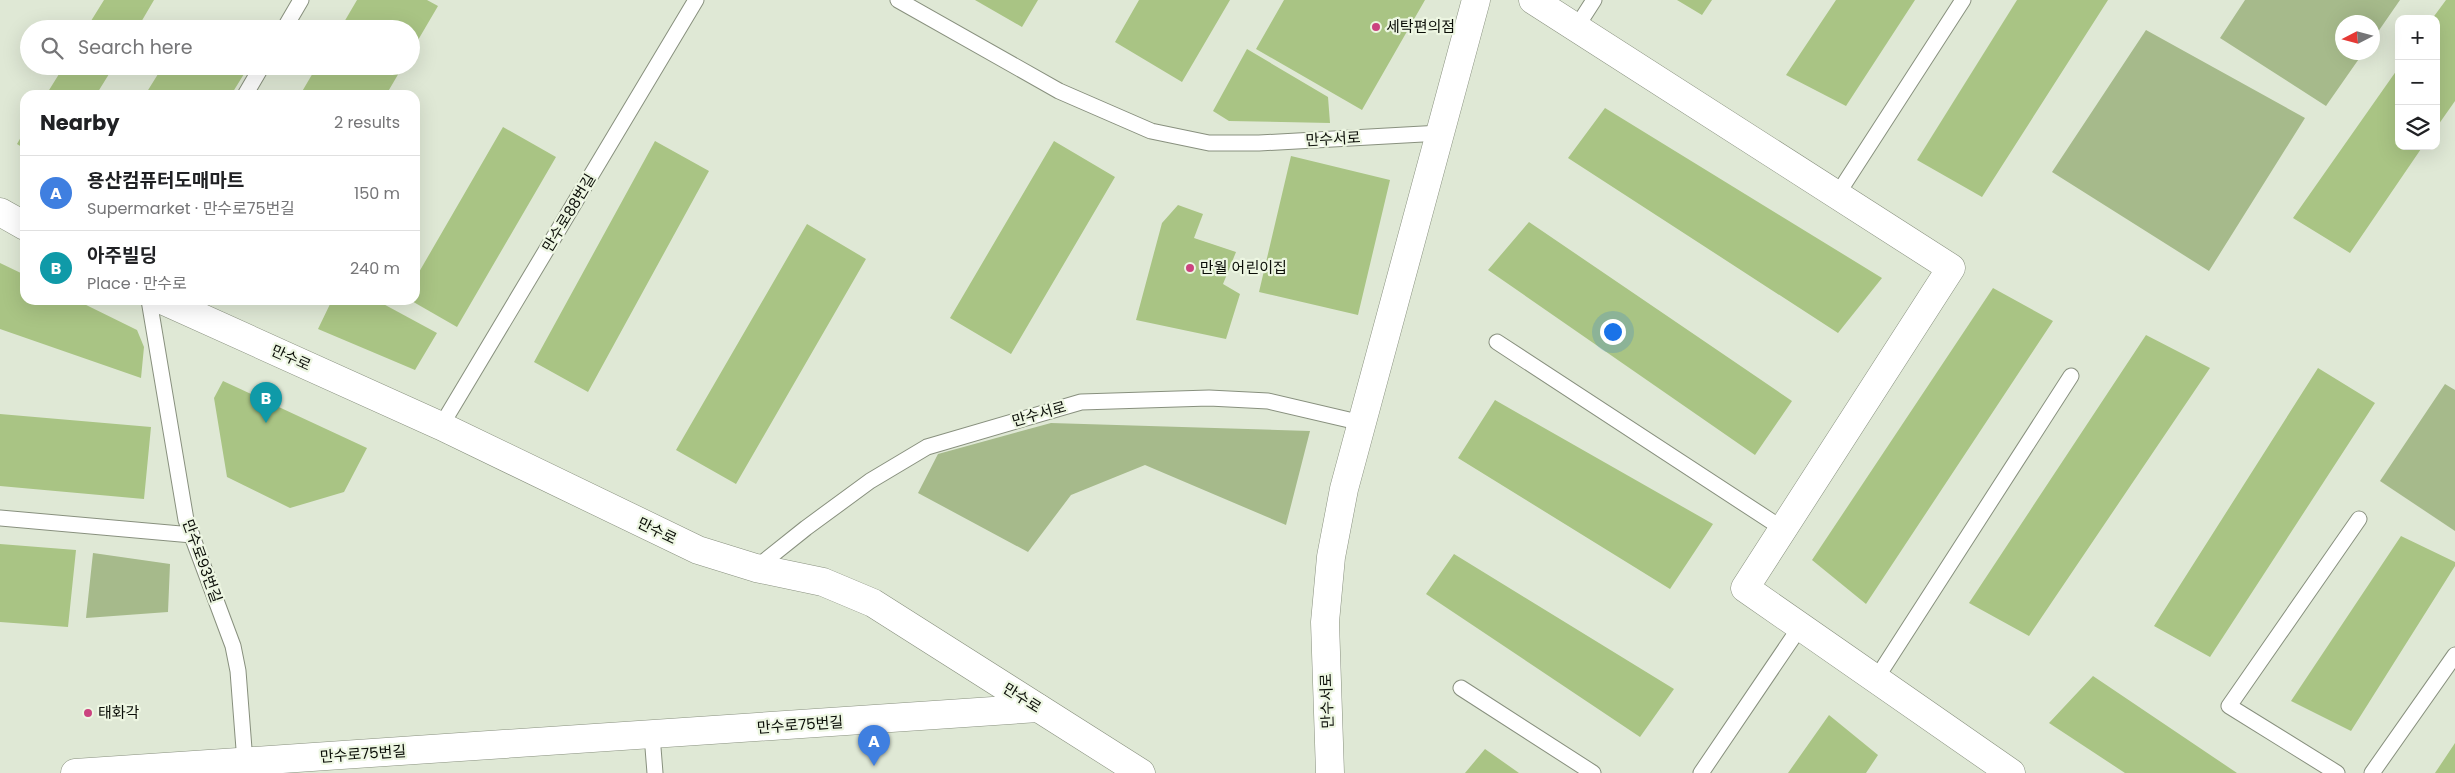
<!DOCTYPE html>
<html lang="en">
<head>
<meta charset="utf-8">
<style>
	body { margin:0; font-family:Poppins,"Noto Sans KR",sans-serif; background:#f6f6f6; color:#202124 }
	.controls { position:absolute; right:15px; top:15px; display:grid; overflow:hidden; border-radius:10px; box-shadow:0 5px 20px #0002 }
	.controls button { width:45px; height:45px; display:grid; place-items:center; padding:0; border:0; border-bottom:1px solid #e0e0e0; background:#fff; color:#202124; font:25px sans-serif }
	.compass { position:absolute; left:2335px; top:15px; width:45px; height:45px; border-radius:50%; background:#fff; box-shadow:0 5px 20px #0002; rotate:264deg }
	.you { position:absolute; left:1612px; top:331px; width:18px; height:18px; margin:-12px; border:4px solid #fff; border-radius:50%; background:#1a73e8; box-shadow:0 0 0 8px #1a73e833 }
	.badge { display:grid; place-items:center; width:32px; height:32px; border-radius:50%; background:#0b8043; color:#fff; font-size:16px; font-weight:700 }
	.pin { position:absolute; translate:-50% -41px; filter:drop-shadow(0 1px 2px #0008) }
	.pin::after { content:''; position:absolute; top:26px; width:18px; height:15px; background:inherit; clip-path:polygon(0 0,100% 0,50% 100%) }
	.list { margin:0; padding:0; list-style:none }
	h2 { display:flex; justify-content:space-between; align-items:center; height:65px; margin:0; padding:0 20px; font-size:21px }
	h2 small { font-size:16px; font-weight:400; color:#757577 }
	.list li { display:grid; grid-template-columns:32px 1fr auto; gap:15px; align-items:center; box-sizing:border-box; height:75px; padding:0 20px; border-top:1px solid #e0e0e0 }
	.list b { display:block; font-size:19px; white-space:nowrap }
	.list p { margin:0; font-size:16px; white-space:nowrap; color:#757577 }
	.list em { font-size:16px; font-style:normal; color:#757577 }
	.icon { flex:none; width:28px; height:28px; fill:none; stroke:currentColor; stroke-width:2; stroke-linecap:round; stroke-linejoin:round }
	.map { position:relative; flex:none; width:2455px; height:773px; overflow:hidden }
	.search { position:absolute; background:#fff; box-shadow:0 5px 20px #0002; left:20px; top:20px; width:400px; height:55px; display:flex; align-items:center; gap:12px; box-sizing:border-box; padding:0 18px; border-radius:28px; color:#757577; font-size:19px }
	.panel { position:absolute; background:#fff; box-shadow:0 5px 20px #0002; left:20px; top:90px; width:400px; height:215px; border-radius:15px }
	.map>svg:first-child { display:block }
	.green { fill:#a6ba8b }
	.building { fill:#a9c484 }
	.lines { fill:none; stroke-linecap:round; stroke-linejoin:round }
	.service-casing { stroke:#88907e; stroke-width:17 }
	.minor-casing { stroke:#88907e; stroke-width:29 }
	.tertiary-casing { stroke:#88907e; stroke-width:29 }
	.service { stroke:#fff; stroke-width:15 }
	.minor { stroke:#fff; stroke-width:28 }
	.tertiary { stroke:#fff; stroke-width:28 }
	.poi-dot { fill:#cb437f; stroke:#edf6e2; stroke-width:2 }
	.labels { text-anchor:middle; stroke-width:4.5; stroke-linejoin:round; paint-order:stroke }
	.poi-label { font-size:15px; fill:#0b0e08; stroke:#edf6e2; text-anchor:start }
	.street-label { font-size:15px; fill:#0b0e08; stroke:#edf6e2 }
</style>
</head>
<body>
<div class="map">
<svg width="2455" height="773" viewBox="0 0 2455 773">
	<rect width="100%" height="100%" fill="#dfe8d5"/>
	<path class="green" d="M2245,0H2400L2373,39L2372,22H2342V52L2363,53L2326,106L2220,38Z
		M2146,30L2305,118L2209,271L2052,172Z
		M2445,384L2455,390V531L2380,481Z
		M1051,423L1310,431L1286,525L1145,465L1071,495L1028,552L918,493L938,454Z
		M93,553L170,564L168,612L86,618Z"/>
	<path class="building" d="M104,0H154L137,29H86Z
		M357,0H427L438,6L411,52V29H340Z
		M975,0H1038L1022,27Z
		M1139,0H1230L1182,82L1115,42Z
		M1284,0H1425L1362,110L1256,49Z
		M1677,0H1712L1702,15Z
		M1836,0H1915L1846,106L1786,75Z
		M2017,0H2108L1982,197L1917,160Z
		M2446,0H2455V101L2436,128V19H2432Z
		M1247,49L1328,97L1330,123L1229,121L1213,111Z
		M64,66H114L96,95H46Z
		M163,66H232L244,74L231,95H145Z
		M317,66H403L386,95H300Z
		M2399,67V146H2423L2350,253L2293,218Z
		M1605,108L1882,278L1838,333L1568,158Z
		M503,127L556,157L457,327L410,300H415V279Z
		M25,130V149L17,144Z
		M655,141L709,171L588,392L534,362Z
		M1054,141L1115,177L1011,354L950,318Z
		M1291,156L1390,180L1358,315L1259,292Z
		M1178,205L1203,214L1194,238L1236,252L1223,284L1240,294L1226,339L1136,320L1162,223Z
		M1529,222L1792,401L1755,455L1488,270Z
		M807,224L866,259L736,484L676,450Z
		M0,263L25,275V300H76L137,330L144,347L141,378L0,329Z
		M1993,288L2053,321L1866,604L1812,560Z
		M332,300H376L437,333L415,370L318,329Z
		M2146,335L2210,368L2029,636L1969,603Z
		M2318,368L2375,403L2210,657L2154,626Z
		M223,381L367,448L344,492L290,508L227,477L214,398Z
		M1495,400L1713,524L1670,589L1458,458Z
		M0,414L151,427L144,499L0,486Z
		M2401,536L2455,562V566L2351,731L2291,701Z
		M0,544L76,550L68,627L0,622Z
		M1454,554L1674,689L1640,737L1426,594Z
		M2093,676L2237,773H2125L2049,723Z
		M1829,715L1878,755L1866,773H1788Z
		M2455,743V773H2435Z
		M1485,749L1519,773H1465Z"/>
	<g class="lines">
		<g class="service-casing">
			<path id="service" d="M898,0L1059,91L1151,131L1209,143H1259L1441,133
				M1576,28L1594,0
				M284,29L301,0
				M245,95L262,66
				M1837,195L1963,0
				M149,300L186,520L233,646L238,671L245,762
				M1497,342L1783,529
				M441,426L696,0
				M0,518L192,535
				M756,568L806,528L870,481L927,447L1081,402L1209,398L1268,401L1362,423
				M1876,679L2071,376
				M1461,688L1593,773
				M652,735L655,773
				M1701,773L1800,627
				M2337,773L2229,706L2359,519
				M2372,773L2455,655"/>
		</g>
		<g class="minor-casing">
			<path id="minor" d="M1533,0L1951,268L1745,588L2011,773
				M75,773L1038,708"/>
		</g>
		<g class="tertiary-casing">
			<path id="tertiary" d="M0,212L25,226
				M162,300L441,426L698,550L756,568L823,582L873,603L1141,773
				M1330,773L1325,622L1331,557L1344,489L1476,0"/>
		</g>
		<use href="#service" class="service"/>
		<use href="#minor" class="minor"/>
		<use href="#tertiary" class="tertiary"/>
	</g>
	<g class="poi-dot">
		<circle cx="1376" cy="27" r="5"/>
		<circle cx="1190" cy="268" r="5"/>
		<circle cx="88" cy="713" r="5"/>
	</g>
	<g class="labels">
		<g class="poi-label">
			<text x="1386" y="32">세탁편의점</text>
			<text x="1200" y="273">만월 어린이집</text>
			<text x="98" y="718">태화각</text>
		</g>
		<g class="street-label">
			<text transform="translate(1333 139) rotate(-3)" y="5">만수서로</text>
			<text transform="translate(569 213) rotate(-59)" y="5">만수로88번길</text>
			<text transform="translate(291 358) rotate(24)" y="5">만수로</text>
			<text transform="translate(1039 414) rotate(-16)" y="5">만수서로</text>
			<text transform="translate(657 531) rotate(26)" y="5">만수로</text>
			<text transform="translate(202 561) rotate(70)" y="5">만수로93번길</text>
			<text transform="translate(1022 698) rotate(32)" y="5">만수로</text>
			<text transform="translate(1327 701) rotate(-92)" y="5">만수서로</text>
			<text transform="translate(800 725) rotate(-4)" y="5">만수로75번길</text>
			<text transform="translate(363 754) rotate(-4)" y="5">만수로75번길</text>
		</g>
	</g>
</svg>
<div class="controls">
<button>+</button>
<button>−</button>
<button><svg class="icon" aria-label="layers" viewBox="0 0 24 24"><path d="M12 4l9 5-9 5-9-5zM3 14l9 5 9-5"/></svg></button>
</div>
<svg class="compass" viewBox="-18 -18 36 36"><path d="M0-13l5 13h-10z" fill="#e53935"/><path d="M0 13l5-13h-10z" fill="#757577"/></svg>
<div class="you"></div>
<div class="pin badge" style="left:874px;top:766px;background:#3f7fe0">A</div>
<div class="pin badge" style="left:266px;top:423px;background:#0f9aa8">B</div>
<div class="search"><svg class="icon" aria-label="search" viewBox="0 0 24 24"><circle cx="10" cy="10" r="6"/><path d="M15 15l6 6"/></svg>Search here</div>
<section class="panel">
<h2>Nearby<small>2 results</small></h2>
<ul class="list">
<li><span class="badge" style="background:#3f7fe0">A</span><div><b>용산컴퓨터도매마트</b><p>Supermarket · 만수로75번길</p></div><em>150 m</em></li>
<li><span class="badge" style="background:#0f9aa8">B</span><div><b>아주빌딩</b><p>Place · 만수로</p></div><em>240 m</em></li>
</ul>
</section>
</div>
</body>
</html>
